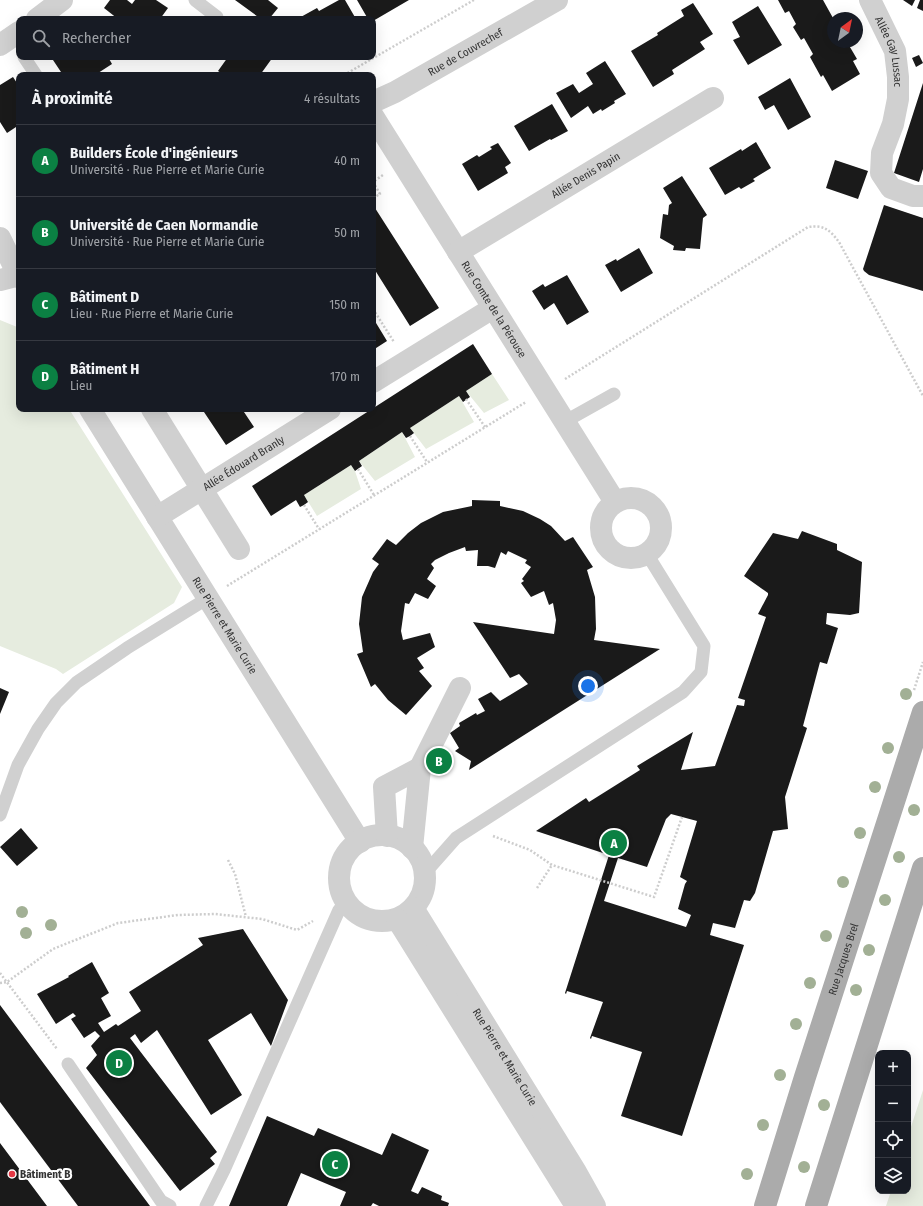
<!DOCTYPE html>
<html lang="fr">
<head>
<meta charset="utf-8">
<style>
	body { margin:0; font-family:"Fira Sans Condensed",sans-serif; background:#242831; color:#f1f3f6 }
	.controls { position:absolute; right:12px; bottom:12px; display:grid; overflow:hidden; border-radius:8px; box-shadow:0 4px 16px #0002 }
	.controls button { width:36px; height:36px; display:grid; place-items:center; padding:0; border:0; border-bottom:1px solid #363941; background:#171b24; color:#f1f3f6; font:20px sans-serif }
	.compass { position:absolute; left:827px; top:12px; width:36px; height:36px; border-radius:50%; background:#171b24; box-shadow:0 4px 16px #0002; rotate:33deg }
	.you { position:absolute; left:588px; top:686px; width:14px; height:14px; margin:-10px; border:3px solid #fff; border-radius:50%; background:#1a73e8; box-shadow:0 0 0 6px #1a73e833 }
	.badge { display:grid; place-items:center; width:26px; height:26px; border-radius:50%; background:#0b8043; color:#fff; font-size:13px; font-weight:700 }
	.pin { position:absolute; translate:-50% -50%; border:2px solid #fff; box-shadow:0 1px 4px #0006 }
	.list { margin:0; padding:0; list-style:none }
	h2 { display:flex; justify-content:space-between; align-items:center; height:52px; margin:0; padding:0 16px; font-size:17px }
	h2 small { font-size:13px; font-weight:400; color:#9ea1a6 }
	.list li { display:grid; grid-template-columns:26px 1fr auto; gap:12px; align-items:center; box-sizing:border-box; height:72px; padding:0 16px; border-top:1px solid #363941 }
	.list b { display:block; font-size:15px; white-space:nowrap }
	.list p { margin:0; font-size:13px; white-space:nowrap; color:#9ea1a6 }
	.list em { font-size:13px; font-style:normal; color:#9ea1a6 }
	.icon { flex:none; width:22px; height:22px; fill:none; stroke:currentColor; stroke-width:2; stroke-linecap:round; stroke-linejoin:round }
	.map { position:relative; flex:none; width:923px; height:1206px; overflow:hidden }
	.search { position:absolute; background:#171b24; box-shadow:0 4px 16px #0002; left:16px; top:16px; width:360px; height:44px; display:flex; align-items:center; gap:10px; box-sizing:border-box; padding:0 14px; border-radius:8px; color:#9ea1a6; font-size:15px }
	.panel { position:absolute; background:#171b24; box-shadow:0 4px 16px #0002; left:16px; top:72px; width:360px; height:340px; border-radius:8px }
	.map>svg:first-child { display:block }
	.green { fill:#e6ecdf }
	.building { fill:#1a1a1a; fill-rule:evenodd }
	.lines { fill:none; stroke-linecap:round; stroke-linejoin:round }
	.path { stroke:#cdcdcd; stroke-width:2.5; stroke-dasharray:2 2; stroke-linecap:butt }
	.service { stroke:#d0d0d0; stroke-width:13 }
	.minor { stroke:#d0d0d0; stroke-width:22 }
	.tertiary { stroke:#d0d0d0; stroke-width:22 }
	.primary { stroke:#ababab; stroke-width:22 }
	.tree { fill:#a2b095 }
	.poi-dot { fill:#e63946; stroke:#fff; stroke-width:1.5 }
	.labels { text-anchor:middle; stroke-width:4; stroke-linejoin:round; paint-order:stroke }
	.street-label { font-size:11px; fill:#333; stroke:#fff }
	.poi-label { font-size:11px; font-weight:bold; fill:#333; stroke:#fff; text-anchor:start }
</style>
</head>
<body>
<div class="map">
<svg width="923" height="1206" viewBox="0 0 923 1206">
	<rect width="100%" height="100%" fill="#fff"/>
	<path class="green" d="M0,320L17,327L19,330V409H69L182,587L174,603L63,674L56,669L0,646Z
		M492,374L509,400L484,413L466,391Z
		M459,396L474,422L426,449L410,428Z
		M402,432L415,457L375,481L359,461Z
		M351,465L355,471L361,489L317,516L304,495Z
		M923,1090V1206H886L891,1191H908V1136Z"/>
	<path class="building" d="M110,0H127L132,4L135,0H156L168,8L160,19H118L104,8Z
		M235,0H268L278,8L269,19H261Z
		M339,0H345L356,19H300L299,18L317,8L319,11Z
		M357,0H409L373,21V19H368Z
		M778,0H823L833,18V42H847L857,59L853,61L860,74L832,91L823,75L821,77L810,57L813,54L804,38L801,40L793,27L796,24L789,11L785,13Z
		M903,0H915L912,6Z
		M920,0H923V11L917,8Z
		M693,3L713,34L700,42L705,49L672,70L674,74L653,87L631,51L658,35L657,33L684,16L681,10Z
		M758,6L782,45L748,65L733,40L740,37L732,22Z
		M919,55L923,63L916,67L912,58Z
		M51,57H108L112,64L95,75H63Z
		M228,57H273L260,75H224L218,71Z
		M605,61L626,94L614,101L615,103L602,111L601,109L593,114L588,106L571,118L556,93L573,84L579,93L593,84L586,73Z
		M13,77L19,86V125L7,133L0,122V85Z
		M790,78L811,117L788,130L774,105L765,110L758,97Z
		M923,83V169L919,182L894,173Z
		M552,104L568,131L551,140L550,139L529,151L514,126Z
		M756,142L771,168L753,179L755,181L741,189L739,187L725,195L709,168L741,149L742,151Z
		M498,143L511,163L505,167L508,173L478,191L462,164L477,155L479,157L492,149L490,147Z
		M835,160L868,171L858,199L826,188Z
		M682,176L707,215L703,218L700,249L686,248L685,251L673,250L674,246L660,238L663,214L668,215L669,205L672,203L663,188Z
		M884,205L923,218V291L869,275L864,271L863,269Z
		M375,208L439,308L410,326L373,267V210Z
		M639,248L653,273L621,292L605,265L616,259L617,261Z
		M567,275L589,312L567,325L554,303L544,310L532,291L543,284L545,287Z
		M373,318L387,341L373,350Z
		M473,344L492,374L466,391L470,397L463,402L459,396L410,428L414,433L410,436L406,438L402,432L359,461L362,466L355,471L351,465L304,495L308,502L304,505L300,507L296,500L271,516L252,486Z
		M202,409H242L254,427L226,445Z
		M472,500L500,501V506L523,511L540,519L551,526L565,541L573,537L593,567L587,570L595,597L596,629L594,640L660,649L469,770L471,761L455,751L459,748L450,733L460,726L459,723L476,713L477,715L485,711L478,699L491,692L500,701L528,684L519,674L510,678L473,622L554,634L556,620L553,603L549,605L544,591L531,597L521,583L524,581L522,579L531,567L525,563L527,560L508,551L506,555L501,552L495,568L488,566H477L478,550L466,551L465,547L449,553L435,560L431,564L434,568L427,579L436,586L428,599L415,593L409,604L405,603L401,631L403,640L430,633L435,647L417,658L424,668L419,671L432,686L406,715L388,700L375,684L371,687L357,654L363,652L359,624L362,597L373,572L379,564L372,559L387,539L396,545L408,533L421,523L443,512L472,506Z
		M802,531L837,544V550L862,562L859,613L850,615L827,613L826,624L838,628L827,664L820,662L803,726L807,728L785,797L788,829L773,831L755,893L750,901L744,900L735,928L713,923L710,935L744,945L682,1136L621,1116L642,1052L592,1036L591,1039L590,1038L603,1002L567,991L566,994L565,993L609,855L536,831L586,798L589,802L640,770L637,766L693,732L681,770L715,766L737,705L744,706L745,700L738,698L766,617L758,614L768,595V593L744,576L773,533L798,539ZM671,814L697,821L680,877L687,881L685,884L678,909L691,915L686,927L604,901L618,858L647,867L666,819Z
		M0,688L9,692L0,714Z
		M21,828L38,848L17,866L0,847Z
		M243,929L288,1000L271,1046L251,1013L208,1040L242,1095L211,1115L157,1030L141,1043L135,1034L130,1038L217,1152L210,1158L215,1164L180,1191L86,1068L97,1055L91,1046L100,1036L95,1031L84,1038L71,1019L76,1016L73,1013L56,1024L37,994L69,977L68,976L92,962L109,993L101,998L111,1016L98,1023L104,1032L116,1024L118,1026L141,1011L129,992L203,945L198,938Z
		M0,1005L150,1206H78L0,1102Z
		M267,1116L314,1136L318,1128L382,1155L392,1133L429,1150L411,1191L418,1194L422,1187L442,1196L441,1200L449,1203L448,1206H379L373,1203L371,1206H340L346,1192L301,1173L287,1206H229Z
		M0,1143L47,1206H0Z"/>
	<g class="lines">
		<path class="path" d="M344,75L474,0
			M373,198L380,194L373,182L383,175
			M373,309L394,342
			M565,379L808,227C824,225 829,229 839,242L923,396
			M466,399L485,427
			M410,436L427,462
			M358,469L374,495
			M304,505L319,529
			M227,586L526,402
			M914,690L923,662
			M493,836L530,850L552,865L654,897L682,817
			M228,860L235,874L246,917
			M537,888L552,865
			M0,973L57,1049
			M0,983L7,982L53,949L118,923L178,915L215,914L262,919L297,930L313,921"/>
		<path class="service" d="M195,0L217,17
			M24,57L36,75
			M564,422L614,394
			M0,815L18,765L38,729L56,703L77,682L127,648L208,598
			M425,873L456,838L683,692L701,672L704,646L647,554
			M68,1064L161,1201L170,1206
			M206,1206L224,1170L339,910L351,908"/>
		<g class="minor">
			<path id="s1" d="M870,0L895,51L898,77V99L893,124L882,153L881,173L891,188L913,196H923"/>
			<path d="M37,19L62,0"/>
			<path d="M0,45L19,32"/>
			<path id="s2" d="M373,116L615,502"/>
			<path d="M0,238L19,277"/>
			<path id="s3" d="M458,252L713,98"/>
			<path d="M373,382L493,308"/>
			<path id="s4" d="M90,409L360,842"/>
			<path d="M152,409L239,549"/>
			<circle cx="631" cy="528" r="30"/>
			<path id="s5" d="M157,517L330,409"/>
			<circle cx="382" cy="878" r="43"/>
			<path d="M387,836L384,787L420,768"/>
			<path d="M412,848L420,768L460,688"/>
			<path id="s6" d="M413,908L576,1172L595,1206"/>
			<path d="M397,919L576,1206"/>
		</g>
		<g class="tertiary">
			<path id="s7" d="M373,102L395,92L557,0"/>
			<path d="M0,280L19,275"/>
		</g>
		<g class="primary">
			<path id="s8" d="M765,1206L805,1077L923,712"/>
			<path d="M816,1206L923,868"/>
		</g>
	</g>
	<g class="tree">
		<circle cx="906" cy="694" r="6"/>
		<circle cx="888" cy="748" r="6"/>
		<circle cx="875" cy="787" r="6"/>
		<circle cx="914" cy="810" r="6"/>
		<circle cx="860" cy="833" r="6"/>
		<circle cx="899" cy="857" r="6"/>
		<circle cx="843" cy="882" r="6"/>
		<circle cx="885" cy="900" r="6"/>
		<circle cx="22" cy="912" r="6"/>
		<circle cx="51" cy="925" r="6"/>
		<circle cx="26" cy="933" r="6"/>
		<circle cx="826" cy="936" r="6"/>
		<circle cx="869" cy="950" r="6"/>
		<circle cx="810" cy="983" r="6"/>
		<circle cx="856" cy="990" r="6"/>
		<circle cx="796" cy="1024" r="6"/>
		<circle cx="780" cy="1075" r="6"/>
		<circle cx="824" cy="1105" r="6"/>
		<circle cx="763" cy="1125" r="6"/>
		<circle cx="804" cy="1167" r="6"/>
		<circle cx="747" cy="1174" r="6"/>
	</g>
	<circle class="poi-dot" cx="12" cy="1174" r="4"/>
	<g class="labels">
		<g class="street-label">
			<text dy="4" stroke="none"><textPath href="#s7" startOffset="105">Rue de Couvrechef</textPath></text>
			<text dy="4" stroke="none"><textPath href="#s1" startOffset="56">Allée Gay Lussac</textPath></text>
			<text dy="4" stroke="none"><textPath href="#s3" startOffset="149">Allée Denis Papin</textPath></text>
			<text dy="4" stroke="none"><textPath href="#s2" startOffset="228">Rue Comte de la Pérouse</textPath></text>
			<text dy="4" stroke="none"><textPath href="#s5" startOffset="102">Allée Édouard Branly</textPath></text>
			<text dy="4" stroke="none"><textPath href="#s4" startOffset="255">Rue Pierre et Marie Curie</textPath></text>
			<text dy="4" stroke="none"><textPath href="#s8" startOffset="259">Rue Jacques Brel</textPath></text>
			<text dy="4" stroke="none"><textPath href="#s6" startOffset="175">Rue Pierre et Marie Curie</textPath></text>
		</g>
		<g class="poi-label">
			<text x="20" y="1178">Bâtiment B</text>
		</g>
	</g>
</svg>
<div class="controls">
<button>+</button>
<button>−</button>
<button><svg class="icon" aria-label="locate" viewBox="0 0 24 24"><circle cx="12" cy="12" r="6"/><path d="M12 2v4M12 18v4M2 12h4M18 12h4"/></svg></button>
<button><svg class="icon" aria-label="layers" viewBox="0 0 24 24"><path d="M12 4l9 5-9 5-9-5zM3 14l9 5 9-5"/></svg></button>
</div>
<svg class="compass" viewBox="-18 -18 36 36"><path d="M0-13l5 13h-10z" fill="#e53935"/><path d="M0 13l5-13h-10z" fill="#9ea1a6"/></svg>
<div class="you"></div>
<div class="pin badge" style="left:614px;top:843px">A</div>
<div class="pin badge" style="left:439px;top:761px">B</div>
<div class="pin badge" style="left:335px;top:1164px">C</div>
<div class="pin badge" style="left:119px;top:1063px">D</div>
<div class="search"><svg class="icon" aria-label="search" viewBox="0 0 24 24"><circle cx="10" cy="10" r="6"/><path d="M15 15l6 6"/></svg>Rechercher</div>
<section class="panel">
<h2>À proximité<small>4 résultats</small></h2>
<ul class="list">
<li><span class="badge">A</span><div><b>Builders École d'ingénieurs</b><p>Université · Rue Pierre et Marie Curie</p></div><em>40 m</em></li>
<li><span class="badge">B</span><div><b>Université de Caen Normandie</b><p>Université · Rue Pierre et Marie Curie</p></div><em>50 m</em></li>
<li><span class="badge">C</span><div><b>Bâtiment D</b><p>Lieu · Rue Pierre et Marie Curie</p></div><em>150 m</em></li>
<li><span class="badge">D</span><div><b>Bâtiment H</b><p>Lieu</p></div><em>170 m</em></li>
</ul>
</section>
</div>
</body>
</html>
